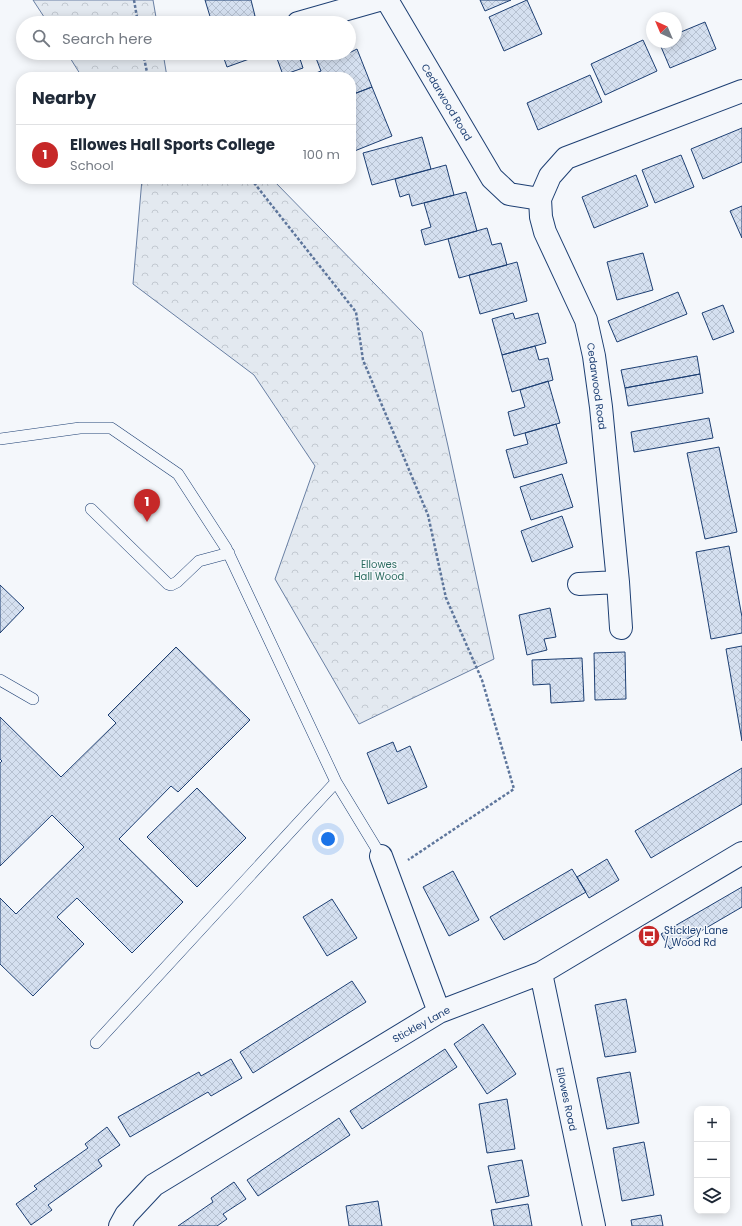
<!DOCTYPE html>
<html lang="en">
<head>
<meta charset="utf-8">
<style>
	body { margin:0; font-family:Poppins,sans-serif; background:#f2f2f3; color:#1f2937 }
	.controls { position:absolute; right:12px; bottom:12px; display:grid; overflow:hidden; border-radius:8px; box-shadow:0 2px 10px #0003 }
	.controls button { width:36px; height:36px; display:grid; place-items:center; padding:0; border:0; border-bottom:1px solid #e0e1e3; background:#fff; color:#1f2937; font:20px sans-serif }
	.compass { position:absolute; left:646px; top:12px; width:36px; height:36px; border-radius:50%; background:#fff; box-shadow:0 2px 10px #0003; rotate:316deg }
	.you { position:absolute; left:328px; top:839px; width:14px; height:14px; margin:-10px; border:3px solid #fff; border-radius:50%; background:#1a73e8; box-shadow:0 0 0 6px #1a73e833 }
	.badge { display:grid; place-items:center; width:26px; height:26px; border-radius:50%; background:#c62828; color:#fff; font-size:13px; font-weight:700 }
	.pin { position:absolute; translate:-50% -33px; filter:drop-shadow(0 1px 2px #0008) }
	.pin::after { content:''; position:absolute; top:21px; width:14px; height:12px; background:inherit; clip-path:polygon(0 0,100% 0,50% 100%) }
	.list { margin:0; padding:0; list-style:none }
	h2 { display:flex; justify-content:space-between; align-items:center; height:52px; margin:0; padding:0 16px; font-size:17px }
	h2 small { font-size:13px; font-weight:400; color:#747a83 }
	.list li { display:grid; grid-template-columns:26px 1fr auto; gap:12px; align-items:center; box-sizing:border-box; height:60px; padding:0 16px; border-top:1px solid #e0e1e3 }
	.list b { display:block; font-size:15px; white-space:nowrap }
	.list p { margin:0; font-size:13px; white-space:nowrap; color:#747a83 }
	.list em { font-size:13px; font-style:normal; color:#747a83 }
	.icon { flex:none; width:22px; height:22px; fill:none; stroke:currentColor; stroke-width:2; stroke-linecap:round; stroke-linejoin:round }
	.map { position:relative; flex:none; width:742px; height:1226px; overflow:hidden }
	.search { position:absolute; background:#fff; box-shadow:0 2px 10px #0003; left:16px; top:16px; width:340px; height:44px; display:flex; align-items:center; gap:10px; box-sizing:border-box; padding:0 14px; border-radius:22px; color:#747a83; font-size:15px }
	.panel { position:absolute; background:#fff; box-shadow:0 2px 10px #0003; left:16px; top:72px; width:340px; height:112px; border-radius:16px }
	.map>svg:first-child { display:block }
	.forest { fill:url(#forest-crowns); stroke:#687fa3 }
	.building { fill:url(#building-cross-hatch); stroke:#1d3f73 }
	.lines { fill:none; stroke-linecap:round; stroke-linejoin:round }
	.service-casing { stroke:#1d3f73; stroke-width:12 }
	.minor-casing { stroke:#1d3f73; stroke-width:24 }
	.path { stroke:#5e769c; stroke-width:2.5; stroke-dasharray:3 2; stroke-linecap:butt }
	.service { stroke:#f4f7fb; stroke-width:11 }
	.minor { stroke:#f4f7fb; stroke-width:22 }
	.labels { text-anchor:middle; stroke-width:3; stroke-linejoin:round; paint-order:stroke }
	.street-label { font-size:10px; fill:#1d3f73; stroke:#f4f7fb }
	.park-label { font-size:10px; fill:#2c6c60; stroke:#f4f7fb }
	.poi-label { font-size:10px; fill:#1d3f73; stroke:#f4f7fb; text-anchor:start }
</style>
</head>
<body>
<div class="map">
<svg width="742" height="1226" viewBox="0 0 742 1226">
	<defs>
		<pattern id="forest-crowns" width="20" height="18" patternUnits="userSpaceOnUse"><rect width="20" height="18" fill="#e3e9f0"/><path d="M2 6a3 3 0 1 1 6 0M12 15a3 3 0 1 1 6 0" fill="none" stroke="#c2c9d1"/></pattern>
		<pattern id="building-cross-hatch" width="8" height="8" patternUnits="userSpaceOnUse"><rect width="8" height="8" fill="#d5e0f0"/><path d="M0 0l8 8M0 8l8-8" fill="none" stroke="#b6c1d1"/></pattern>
	</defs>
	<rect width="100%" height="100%" fill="#f4f7fb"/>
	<path class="forest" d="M33,0H153L157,23H48Z
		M67,53H163L167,77H82Z
		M142,179H272L422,332L448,446L494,659L359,724L275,579L315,466L254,375L133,284Z"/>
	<path class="building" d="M205,0H251L255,16L233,23H212Z
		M480,0H511L485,11Z
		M527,0L542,34L504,51L489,17Z
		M705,22L716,49L670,68L659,42H676V34Z
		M643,40L657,71L605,95L591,64Z
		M357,49L372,87L351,95V77H312L311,75L321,71L314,53H338L340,56L349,53Z
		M222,53H266L227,67Z
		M275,53H298L303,68L283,75Z
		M590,75L602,102L538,130L527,103Z
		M372,87L392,136L352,152L351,149V95Z
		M742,128V162L703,179L691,149Z
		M422,137L431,169L372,185L363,153Z
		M681,155L694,187L655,203L642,170Z
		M446,165L454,195L412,206L409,194L400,197L395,179Z
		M636,175L648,206L594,228L582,197Z
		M466,192L477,231L425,245L421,230L431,227L424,203Z
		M742,206V238L730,211Z
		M487,228L492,245L501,243L507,265L459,278L448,239Z
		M643,253L653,290L617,300L607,262Z
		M517,262L527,301L480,314L469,275Z
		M678,292L687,314L617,342L608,321Z
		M723,305L734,332L713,340L702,313Z
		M513,313L515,319L538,313L546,343L502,355L492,319Z
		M535,346L539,360L548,358L553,380L512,392L502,355Z
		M697,356L700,374L625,388L621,370Z
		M700,374L703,393L628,406L625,388Z
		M548,381L560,423L514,436L508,412L525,407L520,390Z
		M709,418L713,438L634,452L631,432Z
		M556,424L567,463L514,478L506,450L528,444L525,433Z
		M719,447L737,532L705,539L687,453Z
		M562,474L573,507L531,520L520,487Z
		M562,516L573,547L532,562L521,531Z
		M729,546L742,617V633L711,639L696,552Z
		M0,585L24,608L0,633Z
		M550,608L556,637L544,639L547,650L527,655L519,615Z
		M742,646V741L726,649Z
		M176,647L250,720L178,792L171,786L119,839L183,902L132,953L77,898L57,917L84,944L33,996L0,964V898L16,914L84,847L52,815L0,866V763L2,761L0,759V717L61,777L116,723L108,715Z
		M625,652L626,699L595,700L594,653Z
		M582,658L584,701L551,703L550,684L533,685L532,660Z
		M393,742L397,752L410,746L427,787L388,804L367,753Z
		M742,768V804L651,858L635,831Z
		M197,788L246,838L197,887L147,837Z
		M607,859L619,880L589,898L577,877Z
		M572,869L586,892L504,940L490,917Z
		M453,871L479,920L449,936L423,887Z
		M742,887V907L670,949L661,934Z
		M332,899L357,938L327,956L303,917Z
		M352,981L366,1002L253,1073L240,1052Z
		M626,999L636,1052L605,1057L595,1005Z
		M483,1024L516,1074L487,1094L454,1044Z
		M445,1049L457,1067L362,1129L350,1111Z
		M231,1059L242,1078L211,1096L208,1092L130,1137L118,1117L199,1072L201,1076Z
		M630,1072L639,1123L607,1129L597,1078Z
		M507,1099L515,1149L487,1153L479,1104Z
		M339,1118L350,1135L258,1196L247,1180Z
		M107,1127L120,1145L98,1160L102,1166L48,1205L52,1210L31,1225L16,1204L37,1189L34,1186L88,1148L85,1144Z
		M644,1142L654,1195L622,1201L613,1148Z
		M522,1160L529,1196L496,1203L488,1166Z
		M234,1182L246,1199L223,1214L227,1219L217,1226H178L213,1202L211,1198Z
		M378,1201L382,1226H349L346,1206Z
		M528,1204L532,1226H494L491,1210Z
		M661,1215L663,1226H632L631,1220Z"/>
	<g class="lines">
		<g class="service-casing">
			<path id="service" d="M0,439L80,428H111L178,474L226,548L336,782
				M91,509L168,584L171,585L177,582L199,561L229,553
				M0,680L33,699
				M96,1043L336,782L381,856"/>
		</g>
		<g class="minor-casing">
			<path id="minor" d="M387,0L492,178L509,194L540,199L541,217L545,232L586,320L594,356L601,407L618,582L621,628
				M298,23L379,0
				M540,199L550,176L566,158L742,91
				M579,584L618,582
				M381,856L439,1012
				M541,973L594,1226
				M120,1226L126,1215L154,1185L439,1012L541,973L742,853"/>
		</g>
		<path class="path" d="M134,0L138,23
			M143,53L148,77
			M251,179L356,312L363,360L428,515L446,598L482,680L514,789L408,860"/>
		<use href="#service" class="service"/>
		<use href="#minor" class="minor"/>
	</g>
	<defs>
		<g id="bus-disc" transform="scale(1.15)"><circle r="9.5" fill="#c62828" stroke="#f4f7fb"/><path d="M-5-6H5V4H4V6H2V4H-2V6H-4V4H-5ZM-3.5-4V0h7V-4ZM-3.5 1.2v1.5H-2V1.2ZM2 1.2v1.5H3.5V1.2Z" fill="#fff"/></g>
	</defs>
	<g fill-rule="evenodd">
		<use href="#bus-disc" x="649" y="936"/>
	</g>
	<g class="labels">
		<g class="street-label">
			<text transform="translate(447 102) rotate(59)" y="4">Cedarwood Road</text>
			<text transform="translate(597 386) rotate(82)" y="4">Cedarwood Road</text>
			<text transform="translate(421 1024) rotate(-29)" y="4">Stickley Lane</text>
			<text transform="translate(567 1099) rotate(78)" y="4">Ellowes Road</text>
		</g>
		<g class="park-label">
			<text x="379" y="568">Ellowes<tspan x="379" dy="12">Hall Wood</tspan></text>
		</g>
		<g class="poi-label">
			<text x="664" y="934">Stickley Lane<tspan x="664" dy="12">/ Wood Rd</tspan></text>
		</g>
	</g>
</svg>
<div class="controls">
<button>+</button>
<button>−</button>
<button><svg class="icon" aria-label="layers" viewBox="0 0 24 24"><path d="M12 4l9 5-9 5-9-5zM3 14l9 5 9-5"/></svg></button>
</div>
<svg class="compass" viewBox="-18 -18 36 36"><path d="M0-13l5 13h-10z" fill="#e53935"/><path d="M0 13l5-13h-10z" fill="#747a83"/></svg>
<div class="you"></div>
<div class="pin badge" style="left:147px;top:522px">1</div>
<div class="search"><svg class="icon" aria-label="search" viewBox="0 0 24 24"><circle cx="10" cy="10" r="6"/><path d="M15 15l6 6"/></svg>Search here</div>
<section class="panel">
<h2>Nearby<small></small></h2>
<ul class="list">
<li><span class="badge">1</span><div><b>Ellowes Hall Sports College</b><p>School</p></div><em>100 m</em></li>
</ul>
</section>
</div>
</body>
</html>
